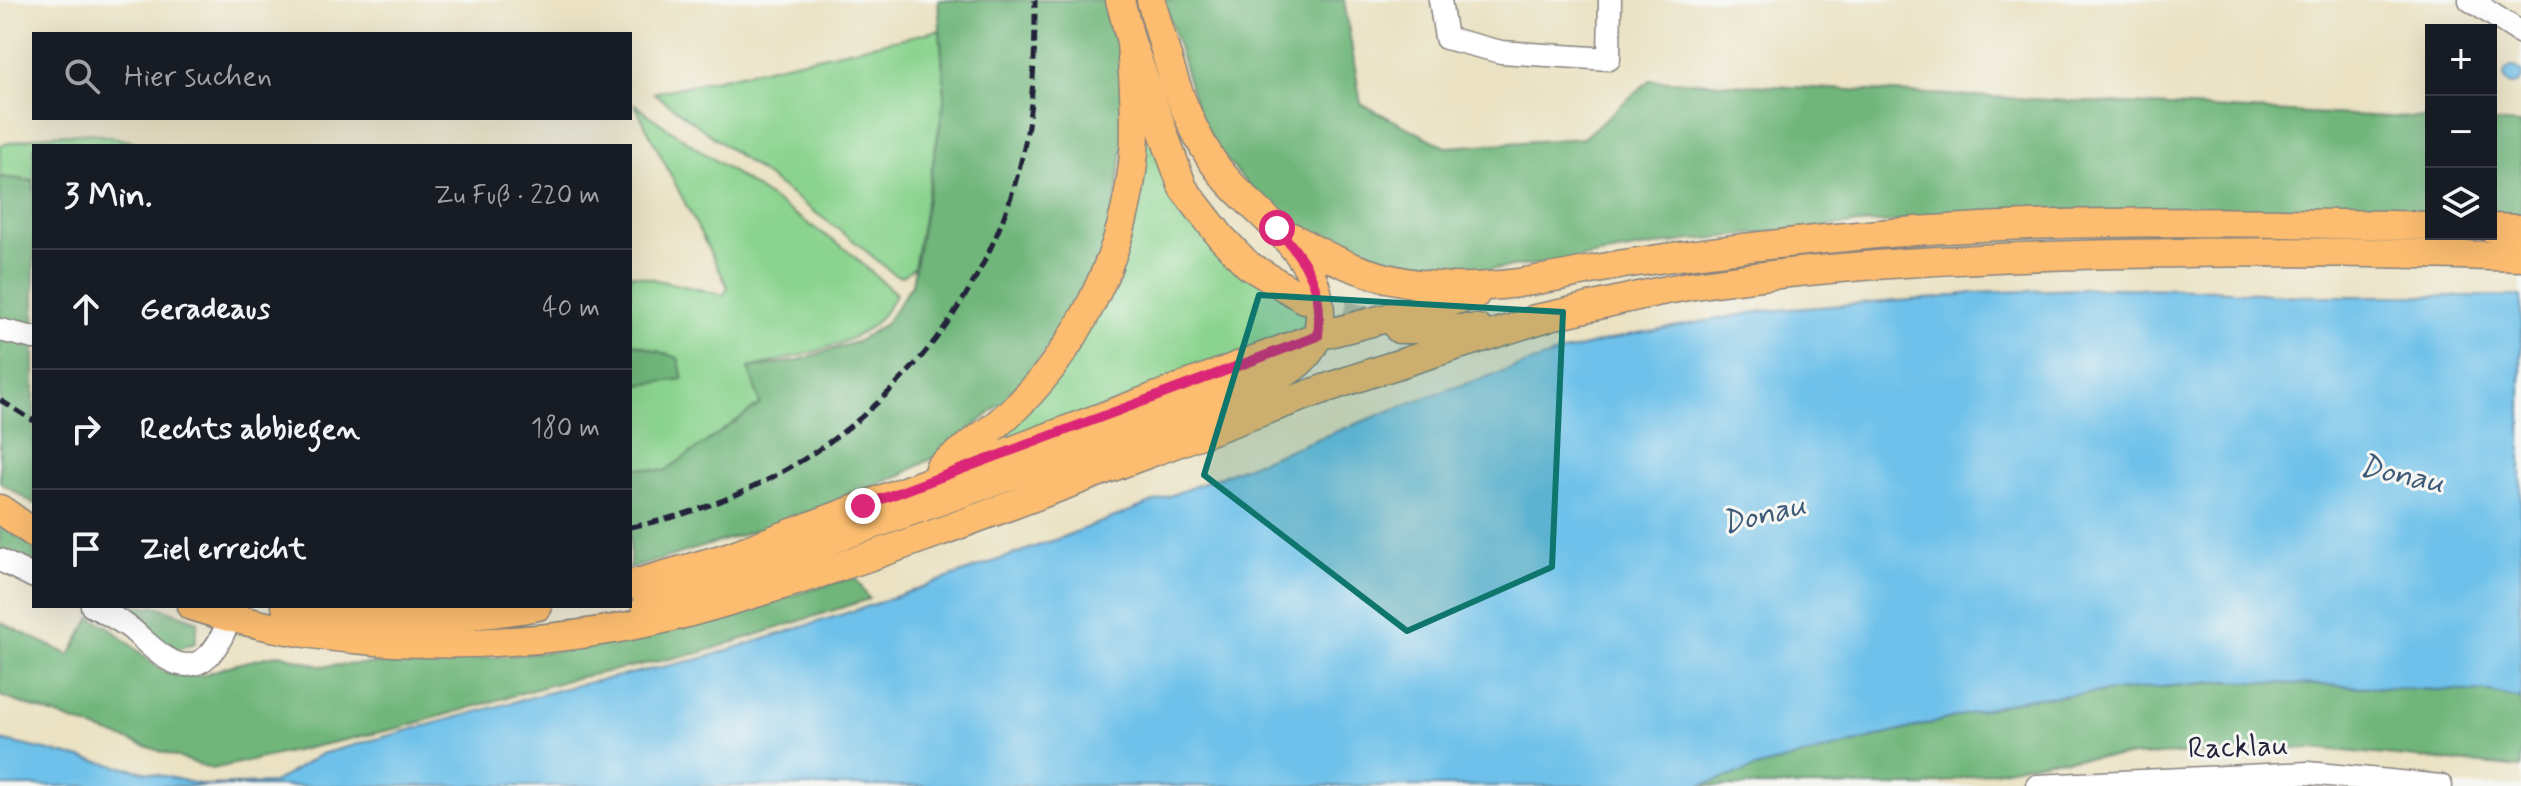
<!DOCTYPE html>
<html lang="de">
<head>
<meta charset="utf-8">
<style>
	body { margin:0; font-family:Mynerve,sans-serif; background:#242831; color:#f1f3f6 }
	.controls { position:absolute; right:24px; top:24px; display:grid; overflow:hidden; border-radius:0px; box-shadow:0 8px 32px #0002 }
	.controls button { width:72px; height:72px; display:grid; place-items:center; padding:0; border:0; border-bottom:2px solid #363941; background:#171b24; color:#f1f3f6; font:40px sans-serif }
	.stop { position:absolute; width:24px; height:24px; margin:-18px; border:6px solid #db2777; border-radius:50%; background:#fff }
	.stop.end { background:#db2777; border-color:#fff; box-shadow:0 2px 8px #0008 }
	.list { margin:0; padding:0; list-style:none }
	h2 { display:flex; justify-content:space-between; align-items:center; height:104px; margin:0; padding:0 32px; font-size:34px }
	h2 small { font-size:26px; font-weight:400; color:#9ea1a6 }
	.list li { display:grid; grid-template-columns:52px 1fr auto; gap:24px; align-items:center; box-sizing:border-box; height:120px; padding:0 32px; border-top:2px solid #363941 }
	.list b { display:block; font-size:30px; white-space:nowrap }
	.list em { font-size:26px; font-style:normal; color:#9ea1a6 }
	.icon { flex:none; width:44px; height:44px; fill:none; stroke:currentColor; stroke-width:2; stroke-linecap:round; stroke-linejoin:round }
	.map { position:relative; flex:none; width:2521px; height:786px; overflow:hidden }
	.search { position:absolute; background:#171b24; box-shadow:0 8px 32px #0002; left:32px; top:32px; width:600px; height:88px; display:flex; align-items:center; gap:20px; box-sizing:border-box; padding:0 28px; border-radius:0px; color:#9ea1a6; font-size:30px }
	.panel { position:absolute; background:#171b24; box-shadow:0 8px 32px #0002; left:32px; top:144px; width:600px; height:464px; border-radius:0px }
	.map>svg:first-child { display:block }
	.green { fill:#8bd48f; stroke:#567b65; stroke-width:2 }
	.forest { fill:#70b67a; stroke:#496c5a; stroke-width:2 }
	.water { fill:#6ec1ea; stroke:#487292; stroke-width:2 }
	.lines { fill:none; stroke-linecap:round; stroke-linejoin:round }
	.major-tunnel { stroke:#c2bca8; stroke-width:28; stroke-dasharray:28 14; stroke-linecap:butt }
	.minor-casing { stroke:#86827f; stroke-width:25 }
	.major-casing { stroke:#86827f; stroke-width:31 }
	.minor { stroke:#fff; stroke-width:22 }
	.major { stroke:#fcbd6f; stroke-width:28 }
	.rail { stroke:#22223b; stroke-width:5; stroke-dasharray:12 6; stroke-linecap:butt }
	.route { stroke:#db2777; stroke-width:10 }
	.marked { fill:#0f766e; fill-opacity:0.2; stroke:#0f766e; stroke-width:6; stroke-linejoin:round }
	.labels { text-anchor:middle; stroke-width:6; stroke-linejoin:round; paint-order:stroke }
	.street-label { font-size:30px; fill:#22223b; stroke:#f6f6f2 }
	.water-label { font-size:32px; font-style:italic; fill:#3d5a78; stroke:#f6f6f2 }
</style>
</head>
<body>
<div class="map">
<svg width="2521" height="786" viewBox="0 0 2521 786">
	<rect width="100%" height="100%" fill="#f6f6f2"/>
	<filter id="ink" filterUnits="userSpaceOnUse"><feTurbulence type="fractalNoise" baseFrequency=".0125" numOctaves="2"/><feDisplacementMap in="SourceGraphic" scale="16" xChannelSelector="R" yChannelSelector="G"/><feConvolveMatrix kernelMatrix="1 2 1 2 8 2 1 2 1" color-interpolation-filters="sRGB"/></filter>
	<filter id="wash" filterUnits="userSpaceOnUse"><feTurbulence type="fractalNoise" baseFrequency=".006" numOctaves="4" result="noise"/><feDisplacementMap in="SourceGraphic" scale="32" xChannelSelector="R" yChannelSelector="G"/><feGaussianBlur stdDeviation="1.8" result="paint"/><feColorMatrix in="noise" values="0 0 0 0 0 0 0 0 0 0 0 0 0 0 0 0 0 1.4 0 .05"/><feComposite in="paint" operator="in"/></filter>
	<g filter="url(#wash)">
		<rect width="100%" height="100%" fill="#eae2c3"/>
		<path class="green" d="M940,30L945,96L914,267L903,276L895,275L854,241L654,93Z
			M634,103L647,114L847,250L896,294C889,305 884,316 874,324C845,349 786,358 749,368L761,404L665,471L630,467V386L683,379L678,358L630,342V274L724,295L728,287Z
			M1149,125L1167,173L1307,313L1306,332L967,458L1042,389Z
			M91,133L154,146H34V181L0,177V145L47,135Z"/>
		<path class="forest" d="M938,0H1112L1129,104L1110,239L1080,300L1042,355L1009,397L944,452L901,475L784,522L630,569V467L665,471L760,404L749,368L796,361L856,342L885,324L912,284L945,96Z
			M1164,0H1344L1361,104L1446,147L1583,138L1650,80L2431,119V212L2203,208L1853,224L1684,241L1557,262L1468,272L1410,268L1371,261L1334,245L1287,217L1252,189L1220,153L1199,116Z
			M2491,122L2521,124V216L2491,214Z
			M0,177L34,181V504L0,482Z
			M630,342L678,358L683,379L630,386Z
			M0,526L34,547V571L0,554Z
			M855,577L869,599L699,653L571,679L399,728L212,769L0,696V622L70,655L91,617L109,627L162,671L183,676L203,675L232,665L280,654L320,666L484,658L568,650L659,633Z
			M105,606H156L198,621L195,643L172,651L151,630Z
			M2227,681L2490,692L2521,699V768L2312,748L2049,760L1925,786H1699L1762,766L2026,699Z"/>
		<path class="water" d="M2504 76a9 9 0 1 1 18 0a9 9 0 1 1-18 0Z
			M2108,288L2198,289L2301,296H2521V699L2490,692L2227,681L2026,699L1762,766L1699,786H0V740L204,785L273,783L321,754L573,686L700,659L872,605L1060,538L1426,397L1563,352L1633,334L1763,311L1938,298L1972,293Z"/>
	</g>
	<g filter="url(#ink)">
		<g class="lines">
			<path class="major-tunnel" d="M1304,299L1331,311L1379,324"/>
			<g class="minor-casing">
				<path id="minor" d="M1440,0L1446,38L1501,52L1609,59L1610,0
					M2470,0L2521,33
					M0,330L34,338
					M0,560L34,577
					M92,606C106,613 118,619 130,628C151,645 180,683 209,655C221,643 228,622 235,606
					M2037,786L2308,773L2441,786"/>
			</g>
			<g class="major-casing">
				<path id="major" d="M1120,0L1131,42L1183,188L1221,237L1248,265L1304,299
					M2491,228L2521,229
					M1292,237C1344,268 1388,284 1451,287C1509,289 1567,274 1624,264C1697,253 1772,244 1846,237C2036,218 2239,221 2431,226
					M1535,319C1588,309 1641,293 1695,285C1836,264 1979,257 2122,254C2255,251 2388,252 2521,257
					M1399,329H1478
					M939,468C959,452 982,437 1002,420C1077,356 1127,250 1134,152C1137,116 1133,79 1131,42
					M0,509L34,533
					M630,585L725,558L1318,336L1475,295
					M191,606C337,653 506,653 655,621C697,612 738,598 779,586C903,548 1025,500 1147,454C1207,432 1267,409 1327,388C1401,362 1476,340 1551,316
					M286,606C368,618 456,622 538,606
					M646,606L1264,385C1296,367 1320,355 1320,314C1319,243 1245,212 1211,159C1180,111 1166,55 1151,0"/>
			</g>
			<use href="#minor" class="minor"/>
			<use href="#major" class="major"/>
			<path class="rail" d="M0,400L34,421
				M630,527C820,492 978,346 1022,157C1034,105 1035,53 1035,0"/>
		</g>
	</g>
	<g class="lines" filter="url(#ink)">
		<path class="route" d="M863,506L1318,336C1324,287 1308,264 1277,228"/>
	</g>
	<path class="marked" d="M1259,295L1563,312L1552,567L1407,631L1204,475Z"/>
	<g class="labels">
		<g class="street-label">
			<text transform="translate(2238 746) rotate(-2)" y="10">Racklau</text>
		</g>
		<g class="water-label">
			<text transform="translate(2402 473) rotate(12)" y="11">Donau</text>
			<text transform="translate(1763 513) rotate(-14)" y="11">Donau</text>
		</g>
	</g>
</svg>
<div class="controls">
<button>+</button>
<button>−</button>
<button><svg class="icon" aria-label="layers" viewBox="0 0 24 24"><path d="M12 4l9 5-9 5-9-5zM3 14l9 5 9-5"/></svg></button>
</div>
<div class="stop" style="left:1277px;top:228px"></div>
<div class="stop end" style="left:863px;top:506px"></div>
<div class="search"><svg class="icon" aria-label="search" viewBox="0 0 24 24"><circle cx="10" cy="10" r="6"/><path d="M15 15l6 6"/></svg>Hier suchen</div>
<section class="panel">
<h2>3 Min.<small>Zu Fuß · 220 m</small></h2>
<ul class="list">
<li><svg class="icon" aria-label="ahead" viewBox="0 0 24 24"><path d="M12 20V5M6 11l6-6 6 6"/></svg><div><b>Geradeaus</b></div><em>40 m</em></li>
<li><svg class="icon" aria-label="right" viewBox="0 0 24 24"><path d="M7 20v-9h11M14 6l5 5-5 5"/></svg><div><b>Rechts abbiegen</b></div><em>180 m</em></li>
<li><svg class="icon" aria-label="arrive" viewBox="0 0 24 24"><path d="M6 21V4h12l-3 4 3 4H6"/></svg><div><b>Ziel erreicht</b></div></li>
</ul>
</section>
</div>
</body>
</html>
